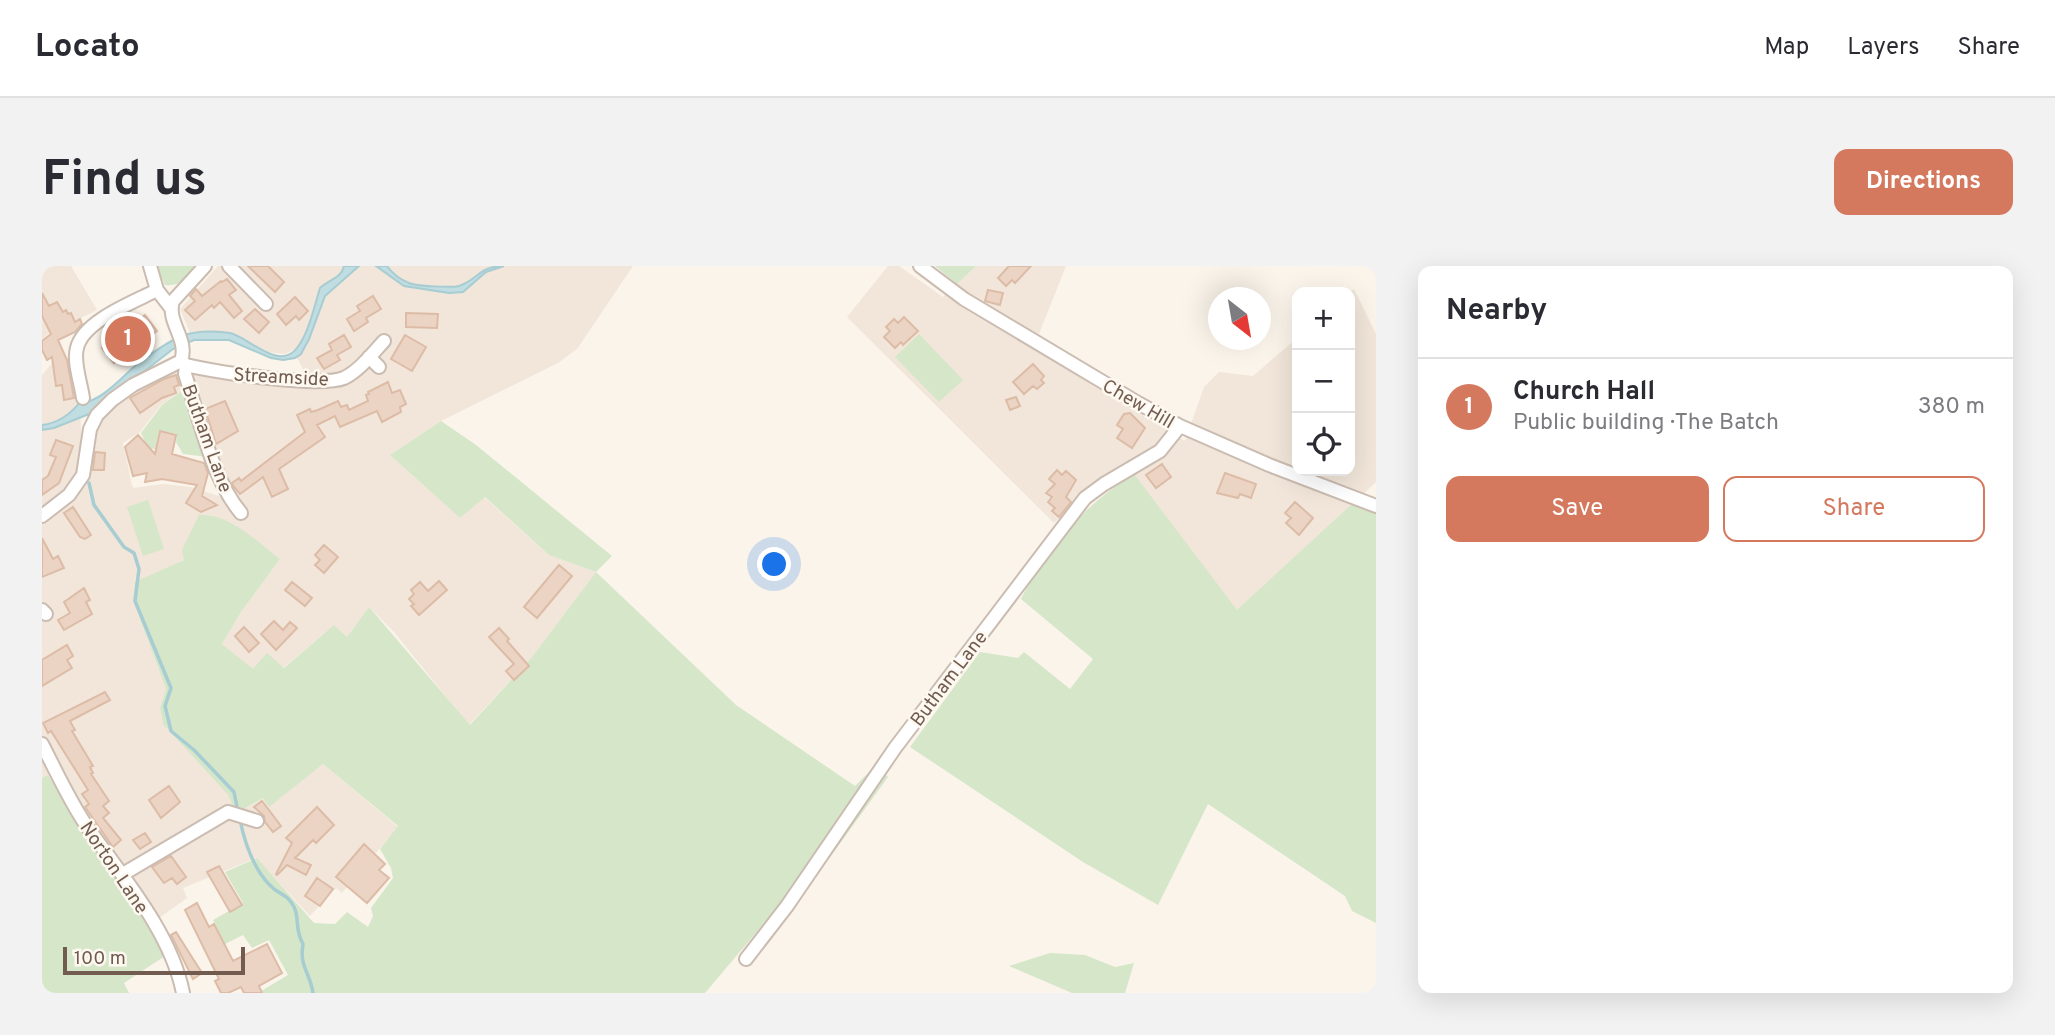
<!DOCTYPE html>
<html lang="en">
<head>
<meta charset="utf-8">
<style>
	body { margin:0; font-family:Overpass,sans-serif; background:#f2f2f3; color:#2b2b33 }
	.controls { position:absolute; right:21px; top:21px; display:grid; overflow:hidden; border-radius:14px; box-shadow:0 7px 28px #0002 }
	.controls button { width:63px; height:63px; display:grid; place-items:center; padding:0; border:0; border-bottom:2px solid #e1e1e2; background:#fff; color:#2b2b33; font:35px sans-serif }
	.compass { position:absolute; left:1166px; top:21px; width:63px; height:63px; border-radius:50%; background:#fff; box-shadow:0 7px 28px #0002; rotate:149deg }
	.scale { position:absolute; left:21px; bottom:18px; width:182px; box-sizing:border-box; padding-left:7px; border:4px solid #725c50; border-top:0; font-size:19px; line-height:24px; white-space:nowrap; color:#725c50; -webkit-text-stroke:5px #fdf8f0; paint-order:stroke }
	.you { position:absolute; left:733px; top:299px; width:24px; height:24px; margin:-18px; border:5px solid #fff; border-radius:50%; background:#1a73e8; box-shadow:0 0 0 10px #1a73e833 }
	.badge { display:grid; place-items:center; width:46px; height:46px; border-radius:50%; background:#d5795e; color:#fff; font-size:23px; font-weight:700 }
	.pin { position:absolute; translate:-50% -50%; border:4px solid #fff; box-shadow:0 2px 7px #0006 }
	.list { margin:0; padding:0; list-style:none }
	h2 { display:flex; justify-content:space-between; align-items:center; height:91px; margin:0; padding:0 28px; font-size:30px }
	h2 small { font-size:23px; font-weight:400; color:#7c7c81 }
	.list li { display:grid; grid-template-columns:46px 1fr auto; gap:21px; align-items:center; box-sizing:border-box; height:98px; padding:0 28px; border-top:2px solid #e1e1e2 }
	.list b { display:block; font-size:26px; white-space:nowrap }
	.list p { margin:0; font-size:23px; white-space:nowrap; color:#7c7c81 }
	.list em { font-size:23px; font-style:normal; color:#7c7c81 }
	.actions { display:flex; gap:14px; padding:21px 28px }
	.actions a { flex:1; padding:16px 0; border:2px solid #d5795e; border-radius:14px; text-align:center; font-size:24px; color:#d5795e }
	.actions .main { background:#d5795e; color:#fff }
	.icon { flex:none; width:38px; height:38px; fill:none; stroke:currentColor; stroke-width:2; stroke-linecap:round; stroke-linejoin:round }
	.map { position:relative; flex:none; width:1334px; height:727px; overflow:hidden; border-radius:14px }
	header { display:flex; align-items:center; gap:42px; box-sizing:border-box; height:98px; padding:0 35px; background:#fff; border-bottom:2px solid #e1e1e2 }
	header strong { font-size:33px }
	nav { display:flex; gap:38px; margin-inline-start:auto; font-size:24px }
	.intro { display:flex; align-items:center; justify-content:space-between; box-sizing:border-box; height:168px; padding:0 42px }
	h1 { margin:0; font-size:49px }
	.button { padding:18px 32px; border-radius:14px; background:#d5795e; color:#fff; font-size:24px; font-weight:700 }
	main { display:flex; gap:42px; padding:0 42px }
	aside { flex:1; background:#fff; border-radius:14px; box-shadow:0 7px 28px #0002 }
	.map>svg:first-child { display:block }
	.residential { fill:#f1e6d9 }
	.green { fill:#d5e6c9 }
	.water { fill:#c0dde2; stroke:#a7ccd2; stroke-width:2 }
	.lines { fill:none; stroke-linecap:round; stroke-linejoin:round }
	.stream { stroke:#a7ccd2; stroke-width:3.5 }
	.building { fill:#ecd4c4; stroke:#ddbca7; stroke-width:2 }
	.street-casing { stroke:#cbbcb1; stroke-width:16 }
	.street { stroke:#fff; stroke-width:12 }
	.labels { text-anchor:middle; stroke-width:5; stroke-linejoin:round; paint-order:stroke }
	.street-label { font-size:19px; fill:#725c50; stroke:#fdf8f0 }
</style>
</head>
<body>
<header>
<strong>Locato</strong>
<nav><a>Map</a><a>Layers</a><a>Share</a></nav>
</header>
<div class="intro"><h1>Find us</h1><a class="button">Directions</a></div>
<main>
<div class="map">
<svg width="1334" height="727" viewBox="0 0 1334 727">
	<rect width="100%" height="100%" fill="#faf4ea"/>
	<path class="residential" d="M0,0H29L55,44L7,67L0,73Z
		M176,0H591L535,83L516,97L399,155L348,189L418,252L442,231L507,289L554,306L490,391L427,459L352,366L327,341L305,371L292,359L241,402L211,404L180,378L199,346L238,293L194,260L168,249L142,294L93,317L91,334L124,423L118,442L121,458L186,529L194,547L222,532L227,540L281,498L356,561L300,627L294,622L268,650L214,592L141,622L145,632L113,655L83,610L88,606L76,589L64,582L32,528L21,502L0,512V109L10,97L30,90L38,133L39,167L54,162L81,132L100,118L133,106L139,107L144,122L119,139L98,166L81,177L90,220L92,222L121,218L149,221L186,233L147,101L257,118L262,105L251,84L243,88L225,86L192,67L168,65L148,67L138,43Z
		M846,0H857L901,31L934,0H1024L991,83L1143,175L1162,121L1177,106L1211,110L1255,72V205H1308L1307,26L1312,23L1334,68V216L1195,345L1085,200L1058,215L1012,257L805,51Z"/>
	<path class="green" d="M114,0H158C147,10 139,21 123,19Z
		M893,0H934L915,18Z
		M877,68L921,114L897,136L853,91Z
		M144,122L166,191L141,188L134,176L135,168L117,164L113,183L106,182L99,167L120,139Z
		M399,155L434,179L570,290L554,306L694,439L813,520L834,499L846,511L752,641L735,642L663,727H216L246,709L227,674L210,682L201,669L183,678L171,654L201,637L183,606L215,592L272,657L293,658L305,646L326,661L331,650L329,642L351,612L349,602L338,583L356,560L281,498L227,541L221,532L194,547L186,529L121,458L118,442L124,423L91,334L93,316L142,294L140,284L157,249C188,247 215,276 238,293L199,346L180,378L211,403L225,387L242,402L292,359L305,371L327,341L428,459L490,391L554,306L507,289L443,231L418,252L348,189Z
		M1092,208L1195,344L1311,237L1334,246V657L1310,645L1303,630L1166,538L1116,639L1041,596L868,481L938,386L976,392L982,386L1028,423L1051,393L979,333C1004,282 1043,238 1092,208Z
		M106,234L122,283L101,290L85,241Z
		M6,509L41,565L77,613L123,690L82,717L87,727H0V512Z
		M1008,687L1043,689L1073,701L1092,697L1083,727H1030L967,700Z"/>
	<path class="water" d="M302,0H317L283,30L267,73L259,88L253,92L241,94L229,92L187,74H152L131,83L47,148L12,162L0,164V159C16,157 28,149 38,136C56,139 81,110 94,99C106,90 121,79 135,72C148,65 172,64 188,67C205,70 237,106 255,82C267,67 272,41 278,22C287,13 299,13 302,0Z
		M334,0H345C350,7 359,14 367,17C373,20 410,22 417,20C437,13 437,0 462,0L444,6L421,26L407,27L362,20Z"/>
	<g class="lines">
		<path class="stream" d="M47,217L52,239L82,281L92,287L97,303L93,335L129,422L123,440L129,465L152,484L192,526L196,546
			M198,554C203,578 212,606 232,623C242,630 246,630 252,641C258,653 252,662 261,678C257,701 268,706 271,727"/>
	</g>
	<path class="building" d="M206,0H226L242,16L233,26Z
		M967,0H989L973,17L970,14L964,20L956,12Z
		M185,13L194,24L187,29L200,45L192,52L178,36L172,42L170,39L153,54L143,44L153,35L148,30L154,23L160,30L179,15L180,16Z
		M946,24L961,27L958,39L943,35Z
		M0,27L7,40L15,36L21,46L24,44L26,48L29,47L33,56L38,53L40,58L33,66L16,74L25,94L32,132L22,134L20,119L14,120L10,91L5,94L0,84V75L9,68L0,50Z
		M331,30L339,43L324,52L326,56L312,65L305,53L318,45L315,40Z
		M253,31L266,45L257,54L254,50L244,59L235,48Z
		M213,43L227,56L217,67L202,53Z
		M364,47L396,48L395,62L364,61Z
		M103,49L115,65L72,97L60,82L65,78L63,76L75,67L77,70Z
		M862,51L876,65L861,79L859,76L853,82L842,71L848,65L844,61L852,53L856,57Z
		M302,69L309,81L295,89L298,94L282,103L275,92L290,84L287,78Z
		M363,69L384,81L370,105L349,93Z
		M991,98L1002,110L999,114L1002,117L995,123L991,120L982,128L971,116Z
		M134,109L137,119L132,121L134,127L120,132L98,147L88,132L122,113Z
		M346,116L350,127L358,124L364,138L358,141L359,146L340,156L335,145L298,161L293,150L275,159L283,171L237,203L246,223L230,231L221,211L198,228L192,221L190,217L197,212L199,215L263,166L255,149L268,143L269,146L276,144L296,135L299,141L305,139L307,144L326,135L324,129L327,128L326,126Z
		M974,131L978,140L968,144L964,134Z
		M183,135L196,165L174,178L163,143Z
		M1088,147L1103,162L1090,182L1075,172L1081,163L1075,159L1082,148Z
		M118,165L134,169L130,188L162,197L166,207L160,230L175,239L159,246L144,237L155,219L120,213L103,216L105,207L91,210L83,181L96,169L113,188Z
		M14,174L31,180L17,217L0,229V214L6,210L14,191L8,189Z
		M53,186L63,187L62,204H51Z
		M1120,198L1129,211L1114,222L1104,209Z
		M1015,204L1020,209L1024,205L1034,214L1024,231L1029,236L1017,251L1010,245L1013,242L1006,236L1010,231L1004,227L1013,218L1007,213Z
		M1183,207L1214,218L1209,232L1198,228L1196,232L1175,227Z
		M1253,236L1271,252L1257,269L1244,257L1249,252L1243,247Z
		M31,241L49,269L43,273L38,271L22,247Z
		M0,272L11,293L16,290L22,302L0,311Z
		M282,279L296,291L282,307L273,299L278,294L273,289Z
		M517,299L530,310L495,352L482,341Z
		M397,315L405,324L377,349L369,340L372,338L367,333L372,328L369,324L378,316L386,325Z
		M250,316L270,332L263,340L243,324Z
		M42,322L48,334L44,336L50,348L22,364L16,354L28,347L22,336Z
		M232,355L241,364L248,356L255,362L234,384L219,368Z
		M202,361L217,377L207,386L193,370Z
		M457,362L467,373L465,375L487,400L472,414L464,405L472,398L447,371Z
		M25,379L31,390L25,394L30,402L0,420V394Z
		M63,426L68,434L28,455L33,464L30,465L51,500L48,501L51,507L49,508L67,535L61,540L67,547L61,552L79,574L71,581L43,541L47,538L40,528L46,524L9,465L6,467L1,457Z
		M127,520L138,536L119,552L107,534Z
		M220,535L239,560L231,566L223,556L222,550L212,541Z
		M275,541L292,559L274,577L271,574L253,592L269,599L264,609L245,599L235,609L234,608L250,577L244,572Z
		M103,567L109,576L98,583L91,574Z
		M322,578L343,598L337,604L347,612L325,637L294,611Z
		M129,590L144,611L135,618L130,612L122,617L110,601Z
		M177,600L200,639L188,646L165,606Z
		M275,612L291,623L278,640L263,630Z
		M155,637L167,661L172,658L191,695L225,678L240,707L217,720L220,727H202L199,721L186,727H179L173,715L177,713L143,644Z
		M134,666L160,707L151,713L129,669Z"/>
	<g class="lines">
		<g class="street-casing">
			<path id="street" d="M108,0L115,24L129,42
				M187,0L224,38
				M878,0L922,33L1096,137L1138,160L1227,199L1334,240
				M327,91L337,101
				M139,95L144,99L143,108C157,151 170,213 199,247
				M139,95C147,73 124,56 131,35L163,0
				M144,99C173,106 277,122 302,112C317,105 331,87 342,75
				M41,132C39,117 31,96 35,82C41,55 92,36 115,24
				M0,250L27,229L41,209L48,163L55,149L70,134L91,119L139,95
				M0,344L4,348
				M0,478C14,505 27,534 44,559C79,609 129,666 141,727
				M81,608L186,546L215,555
				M704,693L745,640L853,482L1043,232L1062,218L1118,185L1138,160"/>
		</g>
		<use href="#street" class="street"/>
	</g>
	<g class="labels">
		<g class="street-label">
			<text transform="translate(239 110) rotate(3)" y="7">Streamside</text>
			<text transform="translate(1097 137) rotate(30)" y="7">Chew Hill</text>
			<text transform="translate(166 172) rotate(70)" y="7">Butham Lane</text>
			<text transform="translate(906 412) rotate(-53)" y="7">Butham Lane</text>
			<text transform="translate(73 601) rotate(56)" y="7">Norton Lane</text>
		</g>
	</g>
</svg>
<div class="controls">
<button>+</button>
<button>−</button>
<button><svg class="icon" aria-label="locate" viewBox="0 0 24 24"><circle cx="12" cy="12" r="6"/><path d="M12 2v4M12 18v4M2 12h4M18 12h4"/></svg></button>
</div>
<svg class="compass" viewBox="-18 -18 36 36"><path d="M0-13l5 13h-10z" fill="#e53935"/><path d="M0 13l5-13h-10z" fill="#7c7c81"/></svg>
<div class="scale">100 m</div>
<div class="you"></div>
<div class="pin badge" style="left:86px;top:73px">1</div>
</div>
<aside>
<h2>Nearby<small></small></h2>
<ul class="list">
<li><span class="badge">1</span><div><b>Church Hall</b><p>Public building · The Batch</p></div><em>380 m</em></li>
</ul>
<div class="actions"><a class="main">Save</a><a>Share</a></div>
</aside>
</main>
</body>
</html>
